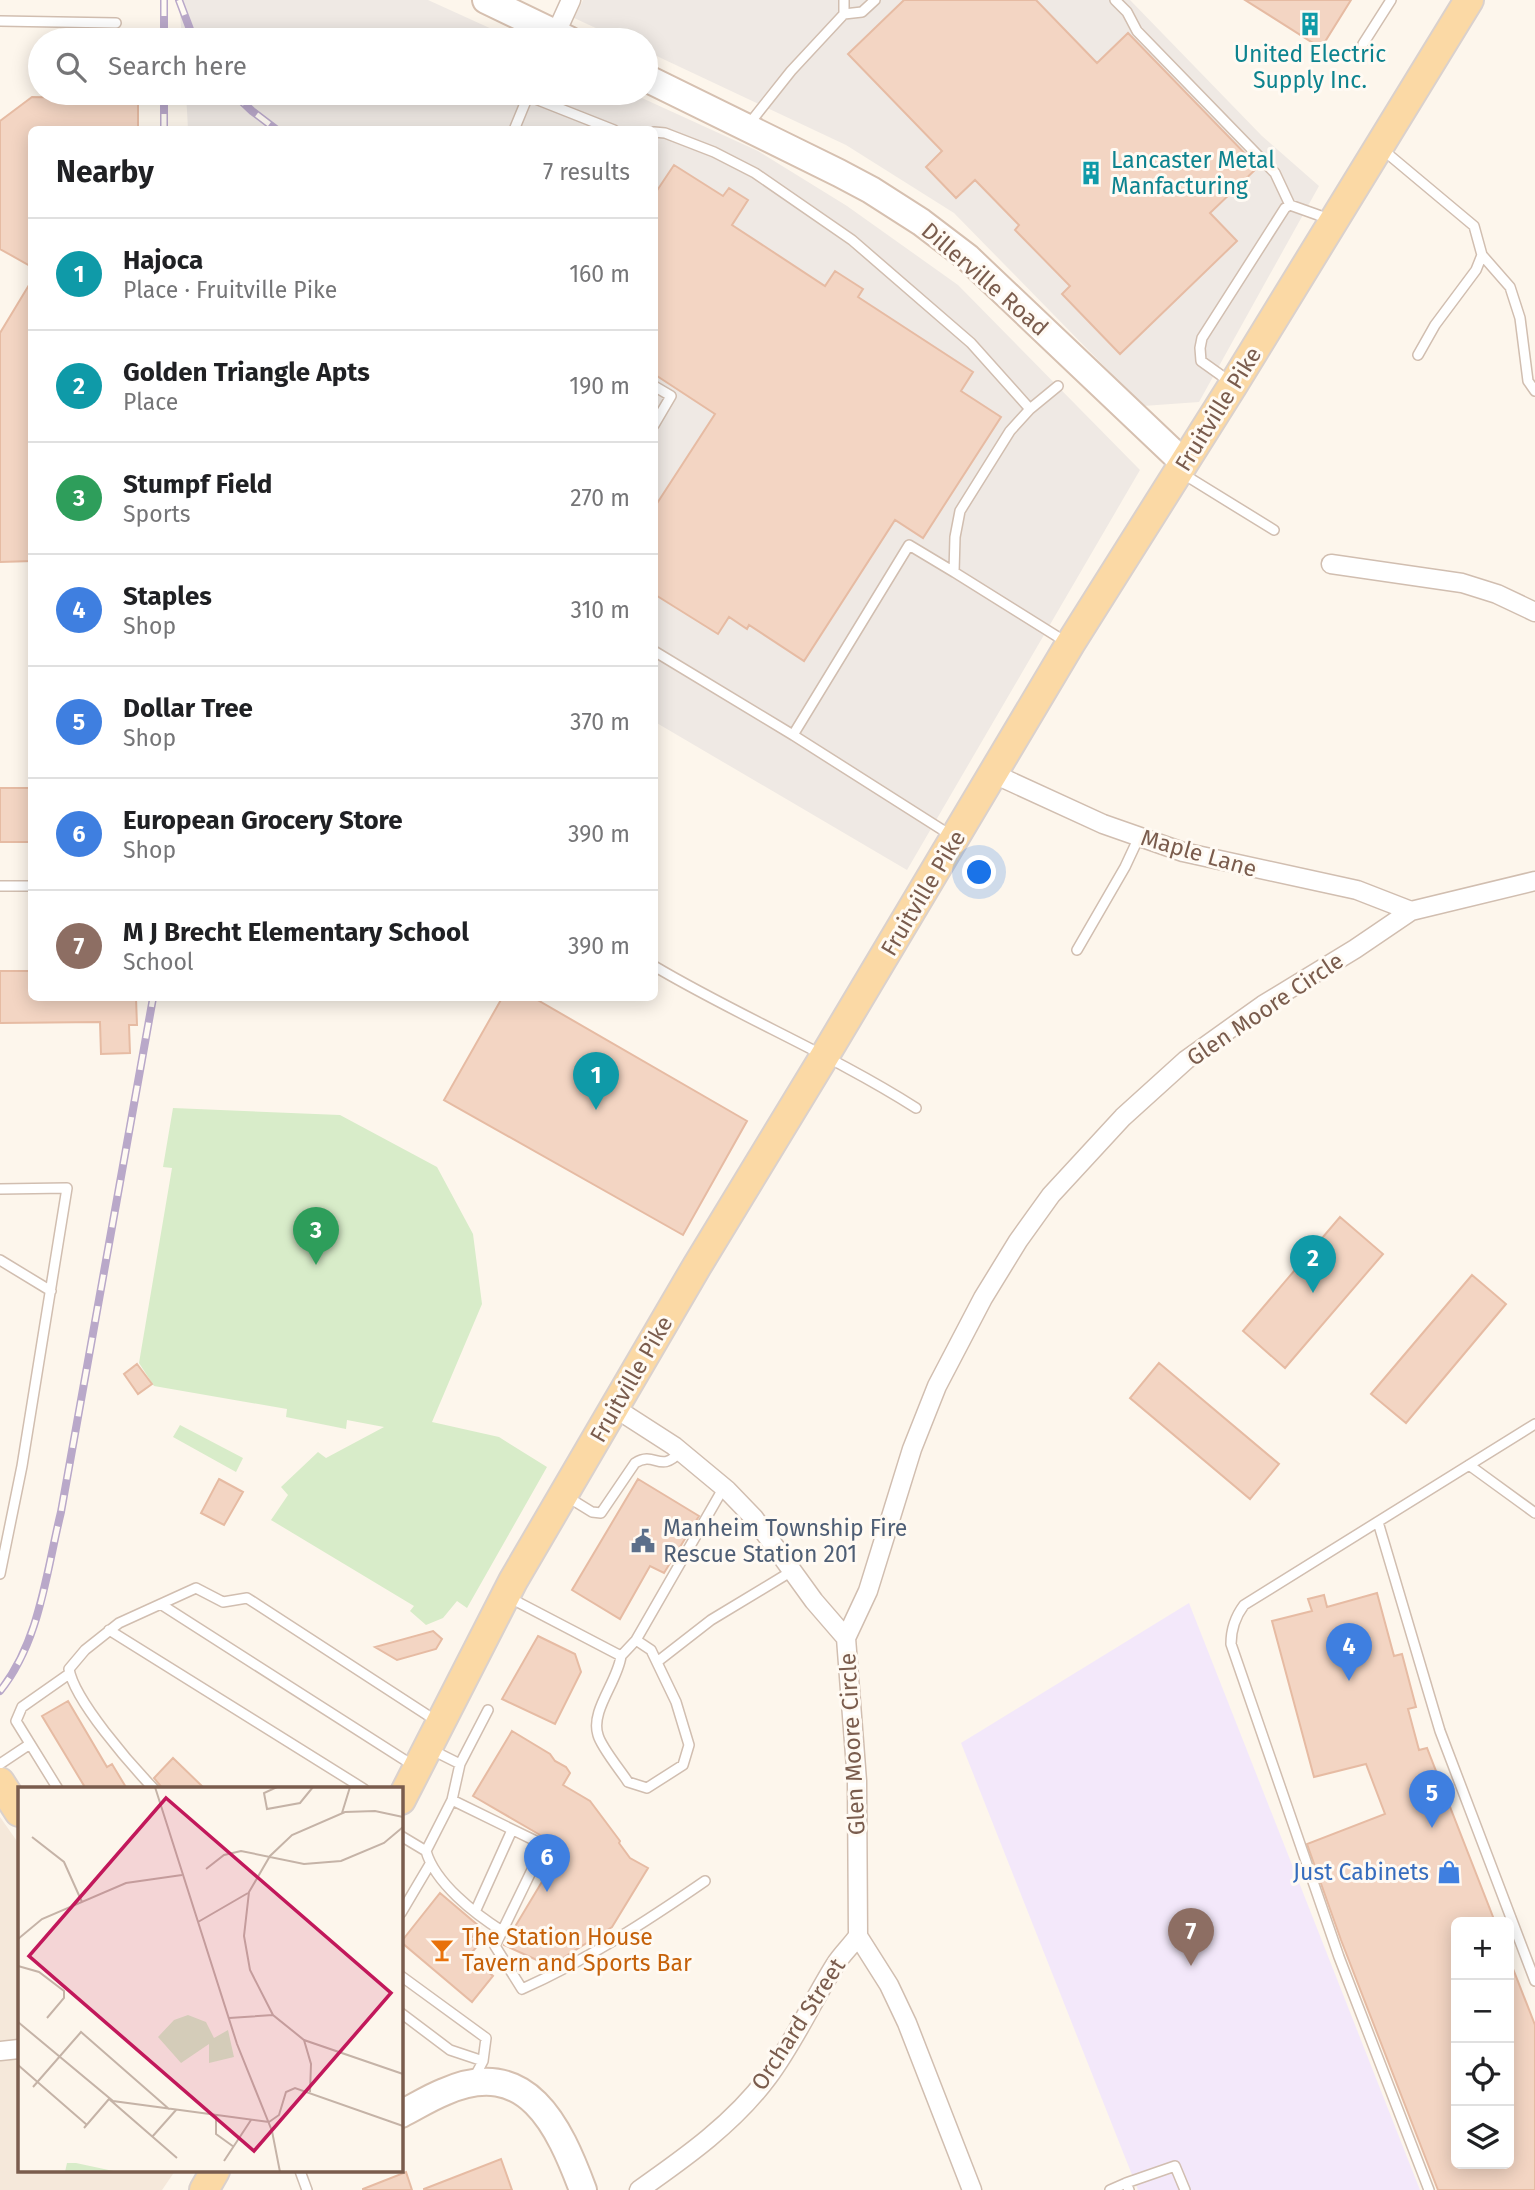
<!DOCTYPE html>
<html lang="en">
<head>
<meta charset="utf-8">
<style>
	body { margin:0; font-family:"Fira Sans",sans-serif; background:#f2f2f2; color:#202124 }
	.controls { position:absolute; right:21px; bottom:21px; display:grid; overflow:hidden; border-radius:10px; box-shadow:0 4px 18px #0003 }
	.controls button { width:63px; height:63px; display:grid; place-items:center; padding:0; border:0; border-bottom:2px solid #e0e0e0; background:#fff; color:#202124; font:35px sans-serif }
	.you { position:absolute; left:980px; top:873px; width:24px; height:24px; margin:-18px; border:5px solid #fff; border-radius:50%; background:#1a73e8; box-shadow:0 0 0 10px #1a73e833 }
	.badge { display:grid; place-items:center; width:46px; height:46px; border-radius:50%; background:#e76f51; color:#fff; font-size:23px; font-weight:700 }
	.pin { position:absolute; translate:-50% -58px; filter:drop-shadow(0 2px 4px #0008) }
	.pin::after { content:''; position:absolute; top:37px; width:24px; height:21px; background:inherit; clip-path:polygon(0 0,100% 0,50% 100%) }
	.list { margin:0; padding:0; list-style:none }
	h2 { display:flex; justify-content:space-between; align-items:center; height:91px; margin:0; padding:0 28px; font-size:30px }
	h2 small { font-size:23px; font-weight:400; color:#757577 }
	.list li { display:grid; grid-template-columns:46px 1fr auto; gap:21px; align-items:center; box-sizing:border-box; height:112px; padding:0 28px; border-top:2px solid #e0e0e0 }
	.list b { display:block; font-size:26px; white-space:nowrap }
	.list p { margin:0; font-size:23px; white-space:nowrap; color:#757577 }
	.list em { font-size:23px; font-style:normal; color:#757577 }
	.icon { flex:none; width:38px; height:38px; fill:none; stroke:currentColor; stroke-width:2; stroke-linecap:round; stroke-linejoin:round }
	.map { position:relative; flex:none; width:1535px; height:2190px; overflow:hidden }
	.search { position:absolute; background:#fff; box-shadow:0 4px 18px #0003; left:28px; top:28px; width:630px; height:77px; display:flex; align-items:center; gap:18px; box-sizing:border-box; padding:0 24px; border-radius:38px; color:#757577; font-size:26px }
	.panel { position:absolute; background:#fff; box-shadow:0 4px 18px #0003; left:28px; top:126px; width:630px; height:875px; border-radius:10px }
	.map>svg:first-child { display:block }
	.residential { fill:#f5e8da }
	.industrial { fill:#efe9e4 }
	.education { fill:#f3e8fa }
	.green { fill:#d8ecc9 }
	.building { fill:#f3d5c3; stroke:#e6bba3; stroke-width:2 }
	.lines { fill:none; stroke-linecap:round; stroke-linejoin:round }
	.service-casing { stroke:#d1beb0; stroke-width:12 }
	.minor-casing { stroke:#d1beb0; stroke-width:21 }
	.secondary-casing { stroke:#d6c0b0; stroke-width:30 }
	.primary-casing { stroke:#dad1cd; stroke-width:32 }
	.service { stroke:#fff; stroke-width:9 }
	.minor { stroke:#fff; stroke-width:18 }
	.secondary { stroke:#fff; stroke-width:26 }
	.primary { stroke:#fbd9a5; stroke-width:28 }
	.rail-casing { stroke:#b9a8c9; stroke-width:8 }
	.rail { stroke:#fffaf3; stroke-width:5; stroke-dasharray:16; stroke-linecap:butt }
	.labels { text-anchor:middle; stroke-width:6; stroke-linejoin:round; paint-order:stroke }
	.culture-label { font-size:23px; fill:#0d838f; stroke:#fffaf3 }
	.street-label { font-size:23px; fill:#7a5c4d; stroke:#fffaf3 }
	.service-label { font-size:23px; fill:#4e5e75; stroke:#fffaf3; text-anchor:start }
	.shop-label { font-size:23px; fill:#366cbe; stroke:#fffaf3; text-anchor:end }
	.food-label { font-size:23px; fill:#c56008; stroke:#fffaf3; text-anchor:start }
	.inset-road { fill:none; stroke:#c5b3a7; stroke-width:2 }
	.view { fill:#c2185b; fill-opacity:0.15; stroke:#c2185b; stroke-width:3.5 }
	.inset-edge { fill:none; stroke:#7a5c4d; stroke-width:3.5 }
</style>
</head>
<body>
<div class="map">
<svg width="1535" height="2190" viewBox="0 0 1535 2190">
	<rect width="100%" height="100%" fill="#fdf6ec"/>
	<path class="residential" d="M0,1817L19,1844V2171H175L162,2190H0Z"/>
	<path class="industrial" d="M179,0H428L516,40H182Z
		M583,0H1130L1262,136L1319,186L1199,402L1143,406L954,213L846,145L646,51V40H622L574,18Z
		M186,93H631L758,151L847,206L958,285L1140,470L907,870L655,722L654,130L188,129Z"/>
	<path class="education" d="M1189,1603L1420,2190H1138L961,1743Z"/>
	<path class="green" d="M173,1108L340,1115L437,1167L473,1234L482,1304L432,1422L499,1437L547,1467L467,1608L457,1601L443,1618L426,1625L410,1611L414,1606L271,1520L288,1495L281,1487L318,1452L326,1458L384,1427L347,1420L346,1429L286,1417L287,1409L154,1386L139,1363L172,1168L163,1167Z
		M180,1425L243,1458L236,1472L173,1437Z"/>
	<path class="building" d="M904,0H1036L1097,63L1128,33L1258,167L1210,213L1237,241L1120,354L1062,294L1070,286L1015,230L1019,225L975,180L956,198L926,167L942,151L848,54Z
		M1245,0H1351L1321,48Z
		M32,97L138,99V130H32V267L0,249V121Z
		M674,165L723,196L729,188L748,200L732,225L825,286L835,271L863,289L858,297L973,372L961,391L1001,417L923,538L895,520L804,661L749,625L747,629L729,617L718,634L654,594V508L715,414L654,374V195Z
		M32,280V561L0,562V333Z
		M0,788H32V842H0Z
		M0,971H32V998H136L137,1025H129L130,1053L101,1054L100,1022L0,1023Z
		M502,998H534L747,1121L683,1235L444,1100Z
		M1340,1217L1383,1254L1285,1368L1243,1331Z
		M1472,1275L1506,1304L1406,1423L1371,1394Z
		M1159,1363L1279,1464L1250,1499L1130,1398Z
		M137,1364L152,1384L138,1394L124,1374Z
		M219,1479L243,1492L224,1525L201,1513Z
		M638,1479L699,1516L664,1573L650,1566L620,1619L572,1590Z
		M1377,1593L1394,1656L1402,1654L1416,1707L1408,1709L1419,1750L1427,1748L1495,1922H1456V2164H1509L1510,1961L1535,2025V2190H1438L1341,1940L1307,1844L1385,1814L1366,1764L1314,1777L1272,1621L1312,1611L1308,1599L1324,1595L1327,1607Z
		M433,1631L442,1639L436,1649L397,1660L375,1647Z
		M538,1636L575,1654L581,1672L555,1724L502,1699Z
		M68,1701L107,1767L112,1764L127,1789H86L42,1716Z
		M512,1731L550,1754L555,1761L566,1767L570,1773L563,1785L590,1801L620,1841L619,1843L630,1858L648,1868L612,1927L550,1966L504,1945L561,1850L547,1839L473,1796Z
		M173,1758L205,1789H163L154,1778Z
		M440,1893L480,1927L471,1939L478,1945L469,1956L493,1976L472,2002L401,1942Z
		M501,2159L512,2190H424V2189Z
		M406,2172L412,2190H363V2189Z"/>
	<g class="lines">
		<g class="service-casing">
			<path id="service" d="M1115,0L1127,12L1137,31L1275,173L1290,205
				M844,14L862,12L875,0
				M0,21L116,23
				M1363,44L1391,0
				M529,93L528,96L614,130
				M749,124L791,71L844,14V0
				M514,130L528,96
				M654,132L665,133L714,152L755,173L852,240L971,343L1030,409L1058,386
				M1382,149L1474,226L1482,255L1476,270L1435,325L1418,355
				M1482,255L1510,287L1520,318L1528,381L1535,391
				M1229,381L1201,361L1200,348L1202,338L1285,208L1290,205L1332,220
				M654,386L671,396L654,425
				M1030,409L1010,431L960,511L955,537L954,572L1066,642
				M1180,472L1274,530
				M654,651L793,735
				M952,836L793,735L909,545L954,572
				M0,886H32
				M1077,950L1125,867L1139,837
				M654,966C740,1017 833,1055 916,1108
				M0,1189L67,1188L22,1466L0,1574
				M0,1260L51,1291
				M1469,1465L1535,1513
				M566,1496L592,1512L601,1513L635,1463C656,1450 659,1475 681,1451
				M1378,1522L1440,1731L1535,1981
				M510,1598L621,1656C618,1681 590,1711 598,1735C601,1747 621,1771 628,1782L647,1788L683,1765L689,1745L676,1702L651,1650L636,1640L621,1656
				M162,1605L414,1766
				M109,1630L364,1789
				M636,1640L724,1487
				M657,1662L711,1620L792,1571
				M488,1710L460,1764L452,1800L426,1851C435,1883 475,1914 502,1931
				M432,1750L460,1764
				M0,1764L30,1744
				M58,1789L16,1721L22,1707L69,1674
				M154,1789C131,1765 74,1700 69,1669L85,1650L119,1623L196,1588L223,1602L247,1598L258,1605L438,1722
				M452,1800L544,1845L495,1946L522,1989C587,1960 647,1921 705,1881
				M401,1836L426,1851
				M475,1912L512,1830
				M401,1913L430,1864
				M401,1976L486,2038L483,2061L473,2080
				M401,2013L450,2050L483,2061
				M300,2171L307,2190
				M1110,2190L1126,2183
				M1129,2190L1126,2183L1175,2166L1185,2190
				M1429,2190L1339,1957L1231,1644C1231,1629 1235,1617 1244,1605L1535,1424"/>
		</g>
		<g class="minor-casing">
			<path id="minor" d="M556,33L571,0
				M1331,564L1462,583L1497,594L1535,612
				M994,774L1103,824L1183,852L1357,890L1411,911
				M615,1408L674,1446L727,1490L754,1518L814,1601L846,1638
				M0,2051L19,2049
				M639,2190C686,2157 734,2123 768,2077C794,2042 812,2002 835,1965C841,1955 851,1946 858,1936
				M972,2190L907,2023L889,1985L858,1936L857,1781L846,1638L868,1591L912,1449L937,1386L983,1298L1018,1241L1051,1195L1123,1117L1186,1060L1263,1005L1355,949L1411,911L1535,881"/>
		</g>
		<g class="secondary-casing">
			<path id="secondary" d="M486,0L569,40
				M646,78L839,173L871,190L921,222L967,257L1184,463
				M401,2114C415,2107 429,2098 444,2092C527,2055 559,2126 583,2190"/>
		</g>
		<g class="primary-casing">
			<path id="primary" d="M0,1782L19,1812
				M401,1800L513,1581L697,1266L824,1057L1070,644L1233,385L1469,0
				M204,2190L215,2171"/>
		</g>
		<use href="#service" class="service"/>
		<use href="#minor" class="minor"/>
		<use href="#secondary" class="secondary"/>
		<use href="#primary" class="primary"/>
		<g class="rail-casing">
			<path id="rail" d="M164,0V40
				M179,0L194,40
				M233,93L252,111L277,130
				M164,130V93
				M0,1691C40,1641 46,1573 61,1512L153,998"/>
		</g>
		<use href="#rail" class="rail"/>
	</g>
	<defs>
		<g id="building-bare" transform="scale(1.89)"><path d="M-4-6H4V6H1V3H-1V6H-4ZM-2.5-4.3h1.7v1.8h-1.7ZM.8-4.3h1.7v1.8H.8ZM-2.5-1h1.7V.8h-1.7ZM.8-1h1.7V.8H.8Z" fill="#0f9aa8" stroke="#fffaf3" stroke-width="2.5" paint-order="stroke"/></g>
		<g id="civic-bare" transform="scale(1.89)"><path d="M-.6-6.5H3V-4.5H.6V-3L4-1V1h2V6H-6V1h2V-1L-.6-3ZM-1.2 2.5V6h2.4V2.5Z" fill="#5c6f8a" stroke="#fffaf3" stroke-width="2.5" paint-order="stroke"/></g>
		<g id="shop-bare" transform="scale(1.89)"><path d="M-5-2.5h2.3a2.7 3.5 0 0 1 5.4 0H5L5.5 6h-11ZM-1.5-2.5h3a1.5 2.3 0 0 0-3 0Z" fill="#3f7fe0" stroke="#fffaf3" stroke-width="2.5" paint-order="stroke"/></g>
		<g id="bar-bare" transform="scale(1.89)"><path d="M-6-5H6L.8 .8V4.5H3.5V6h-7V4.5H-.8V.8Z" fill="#e8710a" stroke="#fffaf3" stroke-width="2.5" paint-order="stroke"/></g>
	</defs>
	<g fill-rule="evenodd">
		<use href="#building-bare" x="1310" y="24"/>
		<use href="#building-bare" x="1091" y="173"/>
		<use href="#civic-bare" x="643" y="1541"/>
		<use href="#shop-bare" x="1449" y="1872"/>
		<use href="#bar-bare" x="442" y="1950"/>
	</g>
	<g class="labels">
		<g class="culture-label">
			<text x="1310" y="62">United Electric<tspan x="1310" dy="26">Supply Inc.</tspan></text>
			<text x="1111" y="168" text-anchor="start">Lancaster Metal<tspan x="1111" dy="26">Manfacturing</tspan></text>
		</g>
		<g class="street-label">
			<text transform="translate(985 279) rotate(41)" y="8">Dillerville Road</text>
			<text transform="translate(1218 409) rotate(-58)" y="8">Fruitville Pike</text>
			<text transform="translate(1199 853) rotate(16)" y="8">Maple Lane</text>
			<text transform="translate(923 893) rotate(-59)" y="8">Fruitville Pike</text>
			<text transform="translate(1265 1009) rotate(-34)" y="8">Glen Moore Circle</text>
			<text transform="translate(631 1379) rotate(-60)" y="8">Fruitville Pike</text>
			<text transform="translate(852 1744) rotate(-93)" y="8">Glen Moore Circle</text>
			<text transform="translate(798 2024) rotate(-57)" y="8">Orchard Street</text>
		</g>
		<g class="service-label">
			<text x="663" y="1536">Manheim Township Fire<tspan x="663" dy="26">Rescue Station 201</tspan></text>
		</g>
		<g class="shop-label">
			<text x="1429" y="1880">Just Cabinets</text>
		</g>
		<g class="food-label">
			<text x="462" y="1945">The Station House<tspan x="462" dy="26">Tavern and Sports Bar</tspan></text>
		</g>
	</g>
	<g transform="translate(18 1787)">
		<rect width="385" height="385" fill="#fdf6ec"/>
		<path d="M170,228L188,235L196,251L210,243L216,270L191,276V257L163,276L140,250L156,233ZM49,376H58L100,385H47Z" fill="#d8ecc9"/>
		<path class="inset-road" d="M137,0L219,257L254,344L262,385M259,0L246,6L249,22L282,16L295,0M324,26L332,0M385,30L357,24L327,25L274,48L252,69L231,105L226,149L232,183L255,228L286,253L385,287M14,50L46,75L64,115M188,82L206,68L223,64L286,77L323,74L366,56L385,40M180,135L230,106M0,152L24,132L108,96L164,88M0,179L21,185L46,204V211L29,231M211,231L255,228M0,235L95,314L251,335M286,253L293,277L292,305M0,278L69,338M15,300L63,245L151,322M198,328V347L216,360M251,335L261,328L268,305L277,301L385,339M66,341L91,312L159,371M134,350L158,323M206,374L233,333"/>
		<path class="view" d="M148,11L373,206L236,364L11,169Z"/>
		<rect width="385" height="385" class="inset-edge"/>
	</g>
</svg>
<div class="controls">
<button>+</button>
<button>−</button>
<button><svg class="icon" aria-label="locate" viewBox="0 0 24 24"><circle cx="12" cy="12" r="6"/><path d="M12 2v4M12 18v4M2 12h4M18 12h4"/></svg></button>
<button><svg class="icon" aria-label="layers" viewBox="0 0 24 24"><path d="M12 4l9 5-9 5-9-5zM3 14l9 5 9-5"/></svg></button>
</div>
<div class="you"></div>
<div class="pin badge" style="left:596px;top:1110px;background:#0f9aa8">1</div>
<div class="pin badge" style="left:1313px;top:1293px;background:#0f9aa8">2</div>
<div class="pin badge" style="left:316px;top:1265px;background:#2e9e5b">3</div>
<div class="pin badge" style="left:1349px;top:1681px;background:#3f7fe0">4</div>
<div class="pin badge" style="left:1432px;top:1828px;background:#3f7fe0">5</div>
<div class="pin badge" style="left:547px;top:1892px;background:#3f7fe0">6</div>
<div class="pin badge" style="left:1191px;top:1966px;background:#8d6e63">7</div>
<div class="search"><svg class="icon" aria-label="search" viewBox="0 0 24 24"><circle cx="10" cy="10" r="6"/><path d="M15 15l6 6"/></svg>Search here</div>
<section class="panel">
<h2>Nearby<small>7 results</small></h2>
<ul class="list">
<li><span class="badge" style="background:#0f9aa8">1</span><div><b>Hajoca</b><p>Place · Fruitville Pike</p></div><em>160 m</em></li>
<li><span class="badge" style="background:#0f9aa8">2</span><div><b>Golden Triangle Apts</b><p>Place</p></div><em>190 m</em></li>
<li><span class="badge" style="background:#2e9e5b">3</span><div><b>Stumpf Field</b><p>Sports</p></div><em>270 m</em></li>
<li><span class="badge" style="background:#3f7fe0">4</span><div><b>Staples</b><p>Shop</p></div><em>310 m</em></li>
<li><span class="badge" style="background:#3f7fe0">5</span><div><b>Dollar Tree</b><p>Shop</p></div><em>370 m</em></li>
<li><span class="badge" style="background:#3f7fe0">6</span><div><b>European Grocery Store</b><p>Shop</p></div><em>390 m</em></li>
<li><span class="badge" style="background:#8d6e63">7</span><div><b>M J Brecht Elementary School</b><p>School</p></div><em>390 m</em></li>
</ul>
</section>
</div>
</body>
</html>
